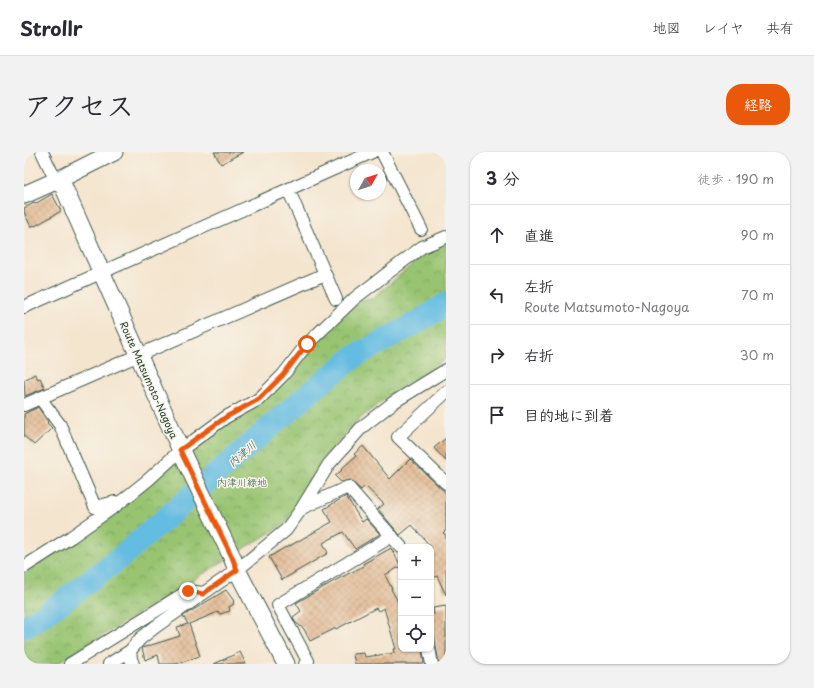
<!DOCTYPE html>
<html lang="ja">
<head>
<meta charset="utf-8">
<style>
	body { margin:0; font-family:"Playpen Sans","Klee One",sans-serif; background:#f2f2f3; color:#2b2b33 }
	.controls { position:absolute; right:12px; bottom:12px; display:grid; overflow:hidden; border-radius:8px; box-shadow:0 1px 3px #0004 }
	.controls button { width:36px; height:36px; display:grid; place-items:center; padding:0; border:0; border-bottom:1px solid #e1e1e2; background:#fff; color:#2b2b33; font:20px sans-serif }
	.compass { position:absolute; left:326px; top:12px; width:36px; height:36px; border-radius:50%; background:#fff; box-shadow:0 1px 3px #0004; rotate:51deg }
	.stop { position:absolute; width:12px; height:12px; margin:-9px; border:3px solid #ea580c; border-radius:50%; background:#fff }
	.stop.end { background:#ea580c; border-color:#fff; box-shadow:0 1px 4px #0008 }
	.list { margin:0; padding:0; list-style:none }
	h2 { display:flex; justify-content:space-between; align-items:center; height:52px; margin:0; padding:0 16px; font-size:17px }
	h2 small { font-size:13px; font-weight:400; color:#7c7c81 }
	.list li { display:grid; grid-template-columns:26px 1fr auto; gap:12px; align-items:center; box-sizing:border-box; height:60px; padding:0 16px; border-top:1px solid #e1e1e2 }
	.list b { display:block; font-size:15px; white-space:nowrap }
	.list p { margin:0; font-size:13px; white-space:nowrap; color:#7c7c81 }
	.list em { font-size:13px; font-style:normal; color:#7c7c81 }
	.icon { flex:none; width:22px; height:22px; fill:none; stroke:currentColor; stroke-width:2; stroke-linecap:round; stroke-linejoin:round }
	.map { position:relative; flex:none; width:422px; height:512px; overflow:hidden; border-radius:16px }
	header { display:flex; align-items:center; gap:24px; box-sizing:border-box; height:56px; padding:0 20px; background:#fff; border-bottom:1px solid #e1e1e2 }
	header strong { font-size:19px }
	nav { display:flex; gap:22px; margin-inline-start:auto; font-size:14px }
	.intro { display:flex; align-items:center; justify-content:space-between; box-sizing:border-box; height:96px; padding:0 24px }
	h1 { margin:0; font-size:28px }
	.button { padding:10px 18px; border-radius:16px; background:#ea580c; color:#fff; font-size:14px; font-weight:700 }
	main { display:flex; gap:24px; padding:0 24px }
	aside { flex:1; background:#fff; border-radius:16px; box-shadow:0 1px 3px #0004 }
	.map>svg:first-child { display:block }
	.park { fill:url(#park-crowns); stroke:#5c8052 }
	.lines { fill:none; stroke-linecap:round; stroke-linejoin:round }
	.river { stroke:#64bce1; stroke-width:23 }
	.building { fill:url(#building-cross-hatch) }
	.minor-casing { stroke:#3f564b; stroke-width:14 }
	.secondary-casing { stroke:#3f564b; stroke-width:19 }
	.minor { stroke:#fff; stroke-width:12 }
	.secondary { stroke:#fff; stroke-width:17 }
	.route { stroke:#ea580c; stroke-width:5 }
	.labels { text-anchor:middle; stroke-width:3; stroke-linejoin:round; paint-order:stroke }
	.street-label { font-size:10px; fill:#1f3d34; stroke:#f7f3e8 }
	.park-label { font-size:10px; fill:#375840; stroke:#f7f3e8 }
	.water-label { font-size:11px; font-style:italic; fill:#305d5f; stroke:#f7f3e8 }
</style>
</head>
<body>
<header>
<strong>Strollr</strong>
<nav><a>地図</a><a>レイヤ</a><a>共有</a></nav>
</header>
<div class="intro"><h1>アクセス</h1><a class="button">経路</a></div>
<main>
<div class="map">
<svg width="422" height="512" viewBox="0 0 422 512">
	<defs>
		<pattern id="park-crowns" width="20" height="18" patternUnits="userSpaceOnUse"><rect width="20" height="18" fill="#98c471"/><path d="M2 6a3 3 0 1 1 6 0M12 15a3 3 0 1 1 6 0" fill="none" stroke="#7ba05e"/></pattern>
		<pattern id="building-cross-hatch" width="8" height="8" patternUnits="userSpaceOnUse"><rect width="8" height="8" fill="#e1b68d"/><path d="M0 0l8 8M0 8l8-8" fill="none" stroke="#b69574"/></pattern>
	</defs>
	<rect width="100%" height="100%" fill="#f7f3e8"/>
	<filter id="ink" filterUnits="userSpaceOnUse"><feTurbulence type="fractalNoise" baseFrequency=".025" numOctaves="2"/><feDisplacementMap in="SourceGraphic" scale="8" xChannelSelector="R" yChannelSelector="G"/><feConvolveMatrix kernelMatrix="1 2 1 2 8 2 1 2 1" color-interpolation-filters="sRGB"/></filter>
	<filter id="wash" filterUnits="userSpaceOnUse"><feTurbulence type="fractalNoise" baseFrequency=".012" numOctaves="4" result="noise"/><feDisplacementMap in="SourceGraphic" scale="16" xChannelSelector="R" yChannelSelector="G"/><feGaussianBlur stdDeviation="0.9" result="paint"/><feColorMatrix in="noise" values="0 0 0 0 0 0 0 0 0 0 0 0 0 0 0 0 0 1.4 0 .05"/><feComposite in="paint" operator="in"/></filter>
	<g filter="url(#wash)">
		<rect width="100%" height="100%" fill="#f4e5ce"/>
		<path class="park" d="M422,89V207L369,240L332,270L299,306L262,371L32,512H0V422L49,389L203,269L335,149L350,145L399,103Z"/>
		<g class="lines">
			<path class="river" d="M0,475L14,467L39,449L98,404L290,237L330,205L399,167L422,152"/>
		</g>
		<g id="blocks">
			<path class="building" d="M190,0H219L197,12Z
				M28,42L37,59L11,74L10,73L7,75L0,60V56L10,51L11,52Z
				M11,222L14,227L16,226L21,236L1,244L0,228Z
				M14,255L24,270L23,271L28,276L10,293L0,284V262Z
				M422,286V309L410,296Z
				M339,294L366,327L386,307L422,341V378L419,381L422,383V443L413,424L407,427V395L388,373L376,383L354,357L360,352L341,334L337,338L326,328L317,330L311,324L318,318L317,317L332,304L330,302Z
				M322,344L338,370L342,367L356,382L331,397L319,380L299,391L304,401L258,428L245,405L262,395V396L308,370L300,357Z
				M367,396L377,414L361,423L368,437H367L377,455V497H398L400,512H331L329,502L340,501L341,505L370,501L369,497H372L360,456L354,459L352,456L318,474L312,477V476L286,489L280,477L271,470L269,465L277,459L272,451L312,428L340,414L339,412Z
				M202,438L210,449L209,450L210,452L205,455L206,459L196,462L194,460L165,472L176,504L152,512H136L134,503L121,508L118,496L156,484L153,475L164,472L159,464Z
				M422,454V512H415L407,463L410,462L409,456Z
				M216,500L222,512H190Z"/>
		</g>
	</g>
	<g filter="url(#ink)">
		<use href="#blocks" fill-opacity="0" stroke="#3f564b" stroke-width="1"/>
		<g class="lines">
			<g class="minor-casing">
				<path id="minor" d="M18,0L32,29
					M358,0L397,77
					M264,37L312,147
					M0,155L348,0
					M422,240L374,285L422,331
					M16,246L36,273L71,355L91,350L93,351
					M0,253L301,122
					M278,356L324,335L377,395
					M0,415L47,385L94,352L124,328L157,298L202,265L235,247L259,223L283,192L331,146L398,95L422,85
					M405,497L408,512
					M46,512L164,439L179,441
					M85,512L106,499
					M109,512L107,507L106,499L116,487L131,475L213,418L262,378L278,356L305,312L338,275L370,250L422,218
					M281,512L284,509L254,453L368,384"/>
			</g>
			<g class="secondary-casing">
				<path id="secondary" d="M36,27L159,303L208,405L213,418L262,512
					M0,43L36,27L90,0"/>
			</g>
			<use href="#minor" class="minor"/>
			<use href="#secondary" class="secondary"/>
		</g>
	</g>
	<g class="lines" filter="url(#ink)">
		<path class="route" d="M164,439L179,442L213,418L208,405L156,298L202,265L235,247L259,223L283,192"/>
	</g>
	<g class="labels">
		<g class="street-label">
			<text transform="translate(125 228) rotate(66)" y="4">Route Matsumoto-Nagoya</text>
		</g>
		<g class="park-label">
			<text x="218" y="334">内津川緑地</text>
		</g>
		<g class="water-label">
			<text transform="translate(218 302) rotate(-41)" y="4">内津川</text>
		</g>
	</g>
</svg>
<div class="controls">
<button>+</button>
<button>−</button>
<button><svg class="icon" aria-label="locate" viewBox="0 0 24 24"><circle cx="12" cy="12" r="6"/><path d="M12 2v4M12 18v4M2 12h4M18 12h4"/></svg></button>
</div>
<svg class="compass" viewBox="-18 -18 36 36"><path d="M0-13l5 13h-10z" fill="#e53935"/><path d="M0 13l5-13h-10z" fill="#7c7c81"/></svg>
<div class="stop" style="left:283px;top:192px"></div>
<div class="stop end" style="left:164px;top:439px"></div>
</div>
<aside>
<h2>3 分<small>徒歩 · 190 m</small></h2>
<ul class="list">
<li><svg class="icon" aria-label="ahead" viewBox="0 0 24 24"><path d="M12 20V5M6 11l6-6 6 6"/></svg><div><b>直進</b></div><em>90 m</em></li>
<li><svg class="icon" aria-label="left" viewBox="0 0 24 24"><path d="M17 20v-9H6M10 6l-5 5 5 5"/></svg><div><b>左折</b><p>Route Matsumoto-Nagoya</p></div><em>70 m</em></li>
<li><svg class="icon" aria-label="right" viewBox="0 0 24 24"><path d="M7 20v-9h11M14 6l5 5-5 5"/></svg><div><b>右折</b></div><em>30 m</em></li>
<li><svg class="icon" aria-label="arrive" viewBox="0 0 24 24"><path d="M6 21V4h12l-3 4 3 4H6"/></svg><div><b>目的地に到着</b></div></li>
</ul>
</aside>
</main>
</body>
</html>
